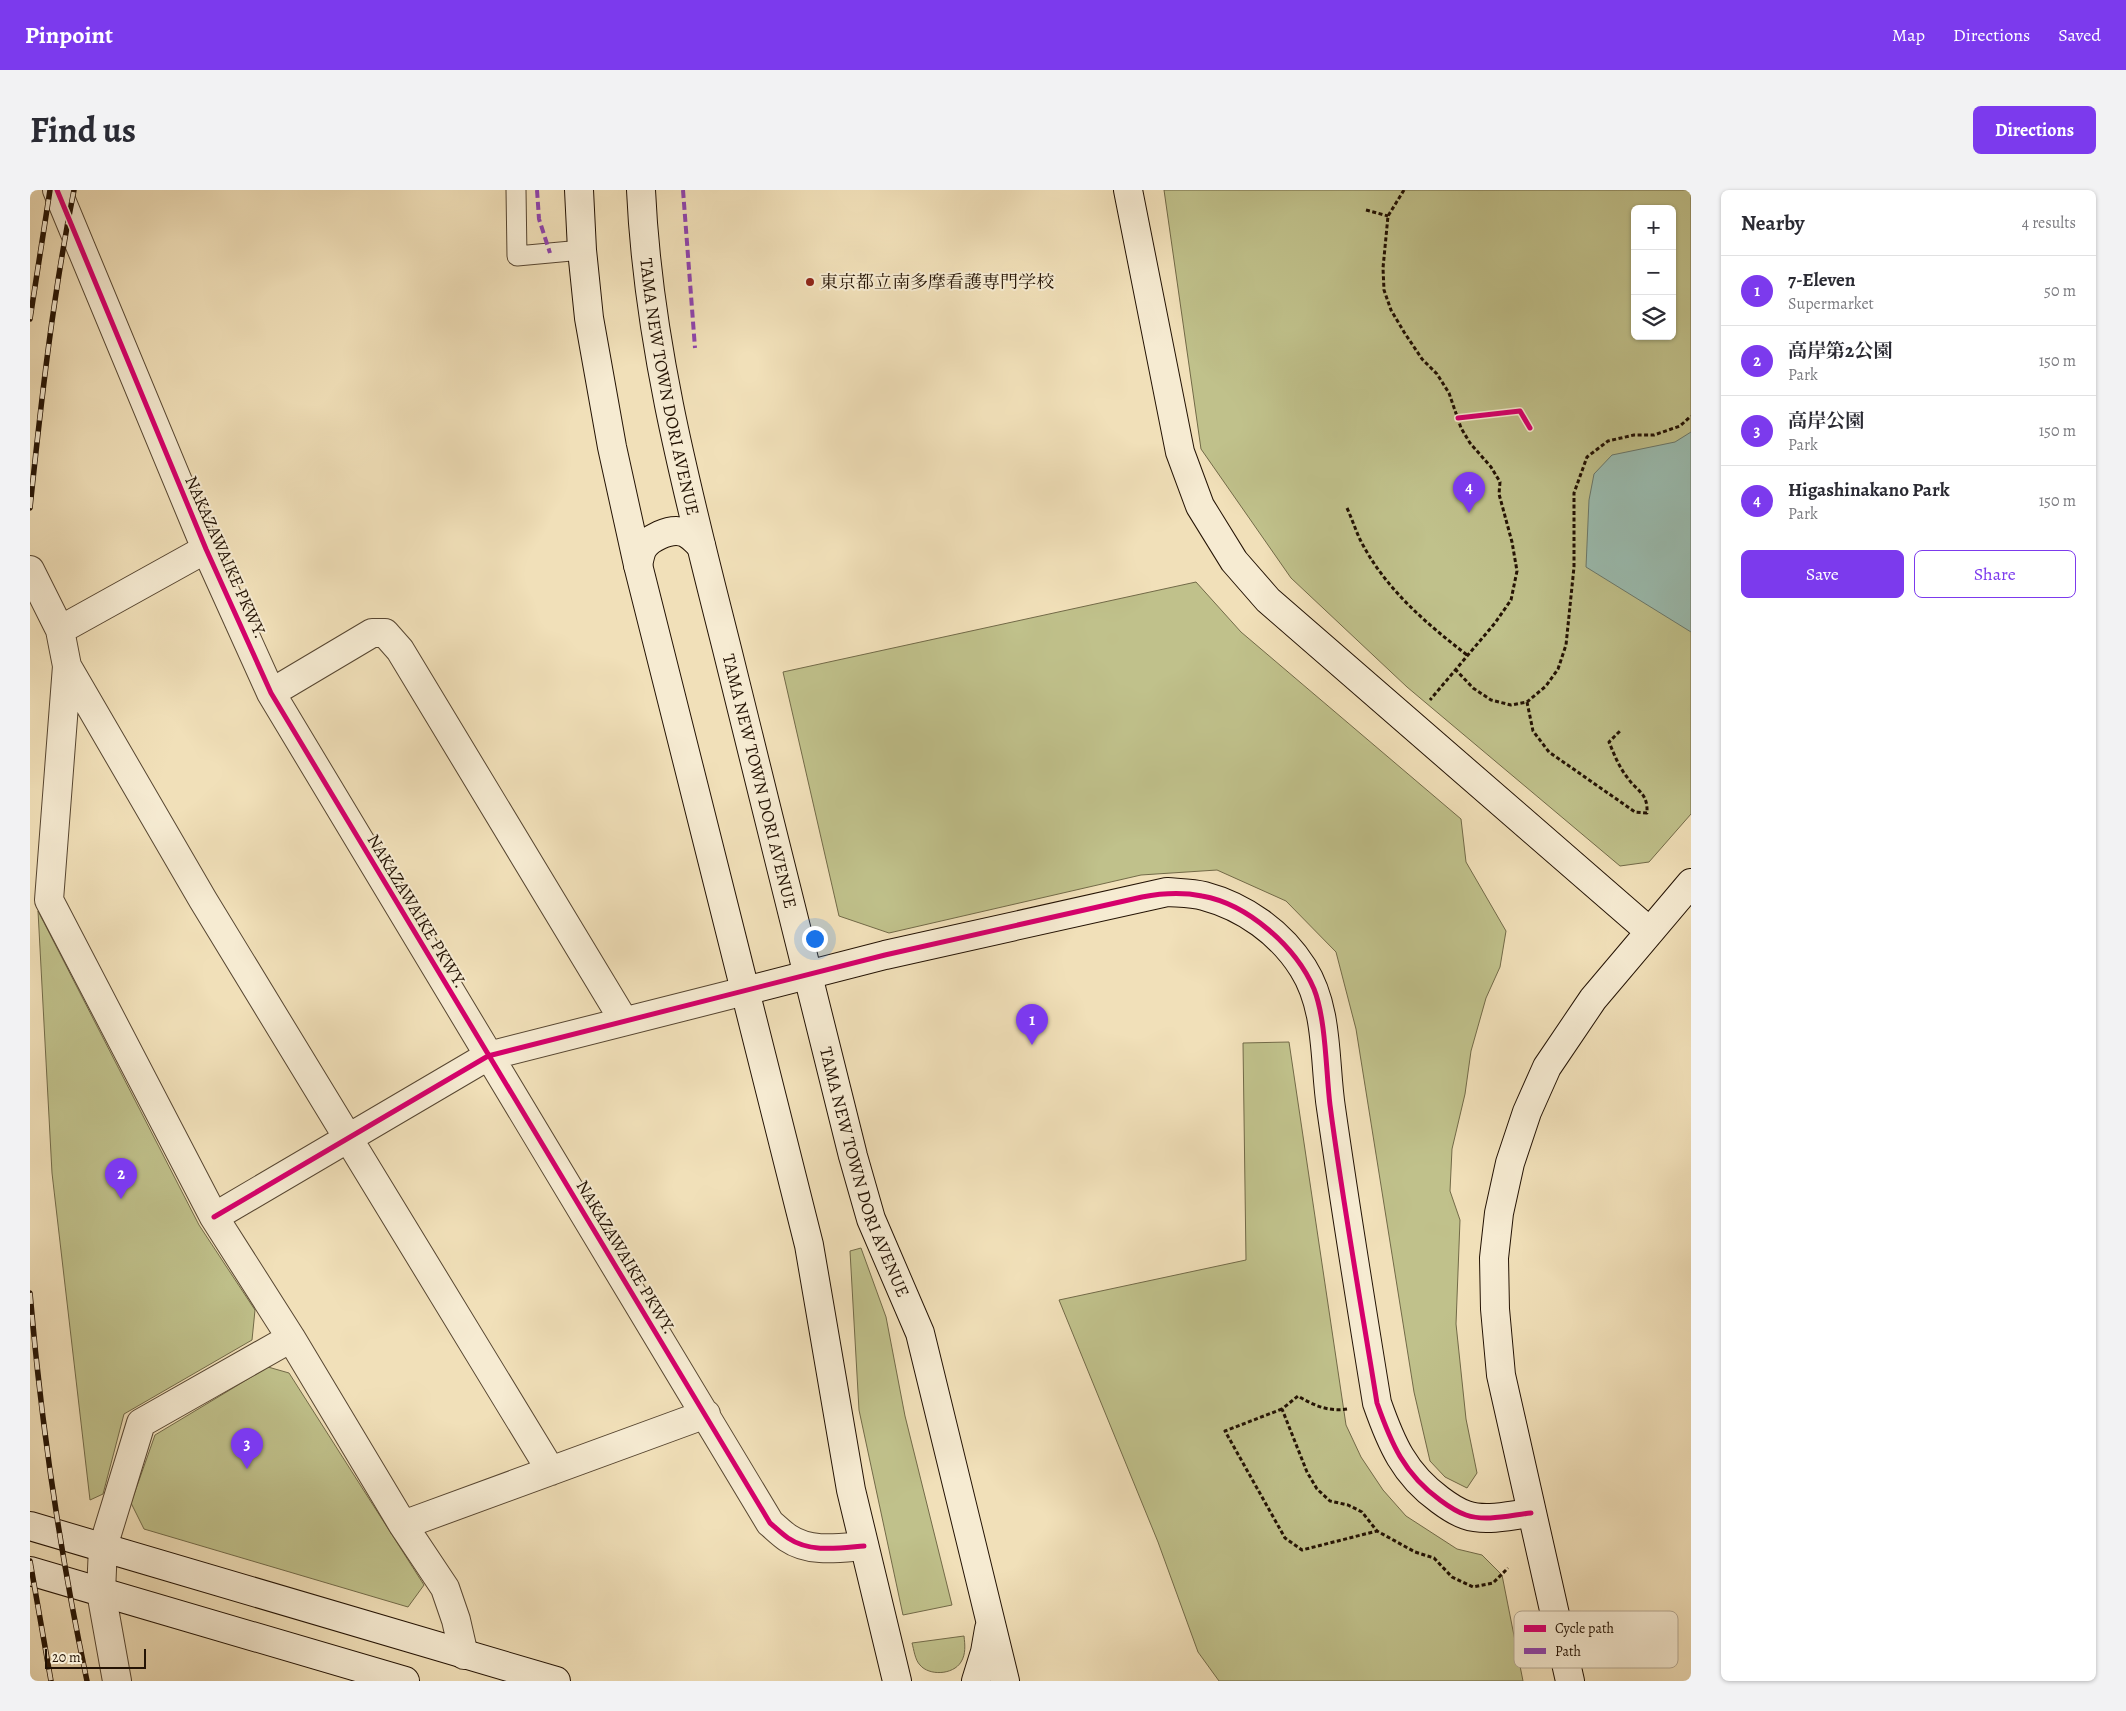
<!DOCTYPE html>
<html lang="en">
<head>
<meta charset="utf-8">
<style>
	body { margin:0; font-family:Alegreya,"Noto Serif JP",serif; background:#f2f2f3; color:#2b2b33 }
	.controls { position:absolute; right:15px; top:15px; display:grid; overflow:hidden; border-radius:8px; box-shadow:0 1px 4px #0004 }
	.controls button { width:45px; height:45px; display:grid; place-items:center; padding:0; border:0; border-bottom:1px solid #e1e1e2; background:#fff; color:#2b2b33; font:25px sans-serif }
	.scale { position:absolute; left:15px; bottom:12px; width:101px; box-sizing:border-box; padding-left:5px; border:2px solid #241304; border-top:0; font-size:14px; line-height:18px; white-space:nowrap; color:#241304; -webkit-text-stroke:4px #f6ebd2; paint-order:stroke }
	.you { position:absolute; left:784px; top:748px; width:18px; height:18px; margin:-12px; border:4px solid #fff; border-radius:50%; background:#1a73e8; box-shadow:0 0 0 8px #1a73e833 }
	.badge { display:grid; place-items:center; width:32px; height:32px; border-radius:50%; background:#7c3aed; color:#fff; font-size:16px; font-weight:700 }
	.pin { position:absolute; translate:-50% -41px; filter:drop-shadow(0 1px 2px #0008) }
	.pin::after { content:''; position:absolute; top:26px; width:18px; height:15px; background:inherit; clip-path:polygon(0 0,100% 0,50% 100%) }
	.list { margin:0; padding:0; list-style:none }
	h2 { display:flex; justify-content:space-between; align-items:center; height:65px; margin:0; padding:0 20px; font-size:21px }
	h2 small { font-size:16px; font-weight:400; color:#7c7c81 }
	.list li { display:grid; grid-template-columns:32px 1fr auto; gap:15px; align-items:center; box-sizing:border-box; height:70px; padding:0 20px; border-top:1px solid #e1e1e2 }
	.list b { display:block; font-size:19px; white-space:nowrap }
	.list p { margin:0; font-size:16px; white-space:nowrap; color:#7c7c81 }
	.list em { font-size:16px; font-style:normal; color:#7c7c81 }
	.actions { display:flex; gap:10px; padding:15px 20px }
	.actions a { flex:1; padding:11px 0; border:1px solid #7c3aed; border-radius:8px; text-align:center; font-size:18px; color:#7c3aed }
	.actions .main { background:#7c3aed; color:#fff }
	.icon { flex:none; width:28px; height:28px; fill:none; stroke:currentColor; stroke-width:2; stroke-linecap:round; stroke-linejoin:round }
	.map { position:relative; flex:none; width:1661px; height:1491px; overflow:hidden; border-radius:8px }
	header { display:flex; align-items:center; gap:30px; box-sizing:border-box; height:70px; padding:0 25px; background:#7c3aed; color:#fff }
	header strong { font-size:24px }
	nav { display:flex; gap:28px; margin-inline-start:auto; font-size:18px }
	.intro { display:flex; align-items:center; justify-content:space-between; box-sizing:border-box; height:120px; padding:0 30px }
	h1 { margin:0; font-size:35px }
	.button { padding:12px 22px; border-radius:8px; background:#7c3aed; color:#fff; font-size:18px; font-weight:700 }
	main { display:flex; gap:30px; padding:0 30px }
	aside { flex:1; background:#fff; border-radius:8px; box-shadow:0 1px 4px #0004 }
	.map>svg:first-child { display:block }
	.green { fill:#c0c18b; stroke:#726a48; fill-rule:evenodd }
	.water { fill:#9bbdb1; stroke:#6b796c }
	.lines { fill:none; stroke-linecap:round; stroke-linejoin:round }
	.lane-casing { stroke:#574631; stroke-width:21 }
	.street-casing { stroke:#574631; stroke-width:30 }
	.secondary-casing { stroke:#241304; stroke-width:30 }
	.path { stroke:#241304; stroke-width:3; stroke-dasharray:4 2.5; stroke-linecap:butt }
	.lane { stroke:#f6ebd2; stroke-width:19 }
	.street { stroke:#f6ebd2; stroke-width:28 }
	.secondary { stroke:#f6ebd2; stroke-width:28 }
	.rail-casing { stroke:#241304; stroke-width:5.5 }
	.rail { stroke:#f6ebd2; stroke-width:4; stroke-dasharray:11; stroke-linecap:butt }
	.quiet { stroke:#8e44ad; stroke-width:4; stroke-dasharray:8 4; stroke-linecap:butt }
	.cycleway-casing { stroke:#f6ebd2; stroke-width:8 }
	.cycleway { stroke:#d6006c; stroke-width:5 }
	.poi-dot { fill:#8f2418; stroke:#f6ebd2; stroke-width:2 }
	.labels { text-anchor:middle; stroke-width:4; stroke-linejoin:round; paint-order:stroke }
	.poi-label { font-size:18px; fill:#241304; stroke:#f6ebd2; text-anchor:start }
	.street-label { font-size:18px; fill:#241304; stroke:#f6ebd2 }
	.key { fill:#f6ebd2; stroke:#b7aa94; stroke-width:1 }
	.key-label { font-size:14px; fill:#241304 }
</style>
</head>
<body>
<header>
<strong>Pinpoint</strong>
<nav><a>Map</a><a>Directions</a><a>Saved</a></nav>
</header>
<div class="intro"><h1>Find us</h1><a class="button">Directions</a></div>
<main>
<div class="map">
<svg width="1661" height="1491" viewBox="0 0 1661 1491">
	<rect width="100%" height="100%" fill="#f1e0b9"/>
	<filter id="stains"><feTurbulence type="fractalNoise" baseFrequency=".004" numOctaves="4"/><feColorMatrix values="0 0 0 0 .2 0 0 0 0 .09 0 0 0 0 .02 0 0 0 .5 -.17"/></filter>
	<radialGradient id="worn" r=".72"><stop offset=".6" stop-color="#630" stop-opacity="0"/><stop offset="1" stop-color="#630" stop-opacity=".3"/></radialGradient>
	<path class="green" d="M1134,0H1661V624L1619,672L1590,676L1377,497L1261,388L1171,259ZM1605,19H1642V146H1605Z
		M1166,392L1211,442L1431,629L1436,672L1476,741L1470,777L1456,808L1441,861L1435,904L1422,959L1420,1001L1430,1030L1426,1134L1436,1229L1447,1283L1437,1298L1415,1287L1400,1271L1384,1202L1326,839L1306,762L1256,711L1187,680L1111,685L859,743L809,726L753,482Z
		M8,721L169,1035L225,1120L222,1150L94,1224L73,1304L60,1310L22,983Z
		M1259,852L1316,1235L1331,1267L1353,1300L1376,1326L1427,1359L1452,1365L1472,1385L1493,1491H1189L1168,1462L1128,1352L1029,1110L1216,1070L1213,853Z
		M831,1058L856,1127L875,1226L922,1415L873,1425L829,1220L820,1061Z
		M238,1177L259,1183L394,1395L378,1417L114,1339L101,1313L125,1245Z
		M934,1446C935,1455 936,1464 931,1472C923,1485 899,1486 890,1475C885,1470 884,1460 882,1453Z"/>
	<path class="water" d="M1661,242V442L1556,377L1559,310L1564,284L1582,265L1645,252Z"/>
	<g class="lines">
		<g class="lane-casing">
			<path id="lane" d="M486,0L487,66L552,60"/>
		</g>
		<g class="street-casing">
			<path id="street" d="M27,0L176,359L241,503L740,1333C746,1338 752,1344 758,1348C780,1363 809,1358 834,1356
				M0,380L30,440L37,476L173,710L521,1281
				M30,440L176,359
				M37,476L19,710L184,1027L261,1148L373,1335L415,1398L426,1430L434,1465
				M241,503L342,443H355L370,460L594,831
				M184,1027L458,866L715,801
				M373,1335L676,1224
				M87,1491L71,1402L73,1357L111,1233L261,1148"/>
		</g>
		<g class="secondary-casing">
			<g id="secondary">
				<path d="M549,0L552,60L559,128L582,257L608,375L779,1055L821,1300L867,1491"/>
				<path id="s1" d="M611,0C618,156 659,308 697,459C739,628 780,797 823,966L841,1029L890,1143L975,1491"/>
				<path d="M1098,0L1150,262L1170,316L1204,371L1238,410L1619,741"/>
				<path d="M608,375C609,371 610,365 612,360C618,348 640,338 653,342C661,345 666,351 671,356"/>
				<path d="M715,801L855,765L1137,702C1149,703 1163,703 1174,706C1215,717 1251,743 1273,778C1299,819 1294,872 1301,918C1315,1016 1331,1115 1347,1213C1361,1253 1374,1284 1410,1310C1418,1316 1427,1322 1436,1325C1456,1332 1481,1325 1501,1323"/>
				<path d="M0,1336L526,1491"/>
				<path d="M0,1381L375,1491"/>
				<path d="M946,1491L955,1462L959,1439"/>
				<path d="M1540,1491L1471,1185L1465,1119L1464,1068L1469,1023L1480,973L1497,922L1517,877L1563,809L1661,693"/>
			</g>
		</g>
		<path class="path" d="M1374,0L1358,26L1353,78L1354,100L1361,120L1374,142L1392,169L1407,184L1419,203L1431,238L1440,253L1461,277L1470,292L1469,304L1482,352L1487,381L1481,410L1465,433L1400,510
			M1336,20L1358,26
			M1317,318C1323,331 1327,345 1334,357C1359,402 1397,434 1437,465
			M1425,479L1443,498L1461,510L1481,515L1497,512L1516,496L1528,479L1536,455L1544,377V303L1557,267L1578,251L1604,245H1624L1650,236L1661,226
			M1497,512L1503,541L1519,562L1605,622L1617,623C1618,602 1607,602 1597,587C1589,577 1584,564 1579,552L1590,541
			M1252,1219L1195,1241L1255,1348L1272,1360L1347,1341
			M1317,1219C1298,1222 1283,1215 1268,1206L1252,1219L1277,1282L1287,1299L1300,1311L1318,1315L1332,1322L1347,1341L1385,1362L1404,1368L1422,1387L1443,1397L1463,1393L1478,1378"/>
		<use href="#lane" class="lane"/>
		<use href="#street" class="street"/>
		<use href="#secondary" class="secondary"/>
		<g class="rail-casing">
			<path id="rail" d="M0,129L20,0
				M0,318C11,212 23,105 44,0
				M0,1103C11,1233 30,1363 57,1491
				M0,1371L21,1491"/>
		</g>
		<use href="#rail" class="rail"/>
		<path class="quiet" d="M507,0L509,29L520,63
			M653,0L665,158"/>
		<g class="cycleway-casing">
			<path id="cycleway" d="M27,0L176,359L241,503L740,1333C746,1338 752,1344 758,1348C780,1363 809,1358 834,1356
				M1428,228L1490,221L1500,238
				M184,1027L458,866L855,765L1112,707C1133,703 1152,702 1172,706C1218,714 1266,757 1284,799C1296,829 1296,882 1300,915C1313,1014 1331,1114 1347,1213C1361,1253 1374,1284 1410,1310C1418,1316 1427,1322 1436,1325C1456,1332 1481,1325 1501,1323"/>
		</g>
		<use href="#cycleway" class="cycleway"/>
	</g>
	<circle class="poi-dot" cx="780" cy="92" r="5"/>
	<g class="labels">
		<g class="poi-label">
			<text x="790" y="98">東京都立南多摩看護専門学校</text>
		</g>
		<g class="street-label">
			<text dy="6" stroke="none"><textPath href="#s1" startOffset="199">TAMA NEW TOWN DORI AVENUE</textPath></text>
			<text transform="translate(196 367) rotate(66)" y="6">NAKAZAWAIKE PKWY.</text>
			<text dy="6" stroke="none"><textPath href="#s1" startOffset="604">TAMA NEW TOWN DORI AVENUE</textPath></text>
			<text transform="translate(387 721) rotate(59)" y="6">NAKAZAWAIKE PKWY.</text>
			<text dy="6" stroke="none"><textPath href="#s1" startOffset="1009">TAMA NEW TOWN DORI AVENUE</textPath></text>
			<text transform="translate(596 1067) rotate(59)" y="6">NAKAZAWAIKE PKWY.</text>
		</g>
	</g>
	<rect x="1484" y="1421" width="164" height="57" rx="8" class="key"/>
	<rect x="1494" y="1435" width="22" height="7" fill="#d6006c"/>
	<rect x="1494" y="1458" width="22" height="6" fill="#8e44ad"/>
	<g class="key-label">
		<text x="1525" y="1443">Cycle path</text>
		<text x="1525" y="1466">Path</text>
	</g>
	<rect width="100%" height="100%" filter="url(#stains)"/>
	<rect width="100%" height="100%" fill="url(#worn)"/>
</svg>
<div class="controls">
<button>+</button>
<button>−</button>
<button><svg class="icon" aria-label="layers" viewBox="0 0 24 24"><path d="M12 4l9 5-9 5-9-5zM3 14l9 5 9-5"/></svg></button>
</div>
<div class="scale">20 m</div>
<div class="you"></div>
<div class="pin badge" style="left:1002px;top:855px">1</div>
<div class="pin badge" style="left:91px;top:1009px">2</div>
<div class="pin badge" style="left:217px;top:1279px">3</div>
<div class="pin badge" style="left:1439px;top:323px">4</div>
</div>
<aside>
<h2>Nearby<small>4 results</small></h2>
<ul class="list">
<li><span class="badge">1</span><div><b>7-Eleven</b><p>Supermarket</p></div><em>50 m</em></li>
<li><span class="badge">2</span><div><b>高岸第2公園</b><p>Park</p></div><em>150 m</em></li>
<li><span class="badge">3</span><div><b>高岸公園</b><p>Park</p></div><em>150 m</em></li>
<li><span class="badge">4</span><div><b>Higashinakano Park</b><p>Park</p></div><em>150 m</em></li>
</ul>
<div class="actions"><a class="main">Save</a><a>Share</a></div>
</aside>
</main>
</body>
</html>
